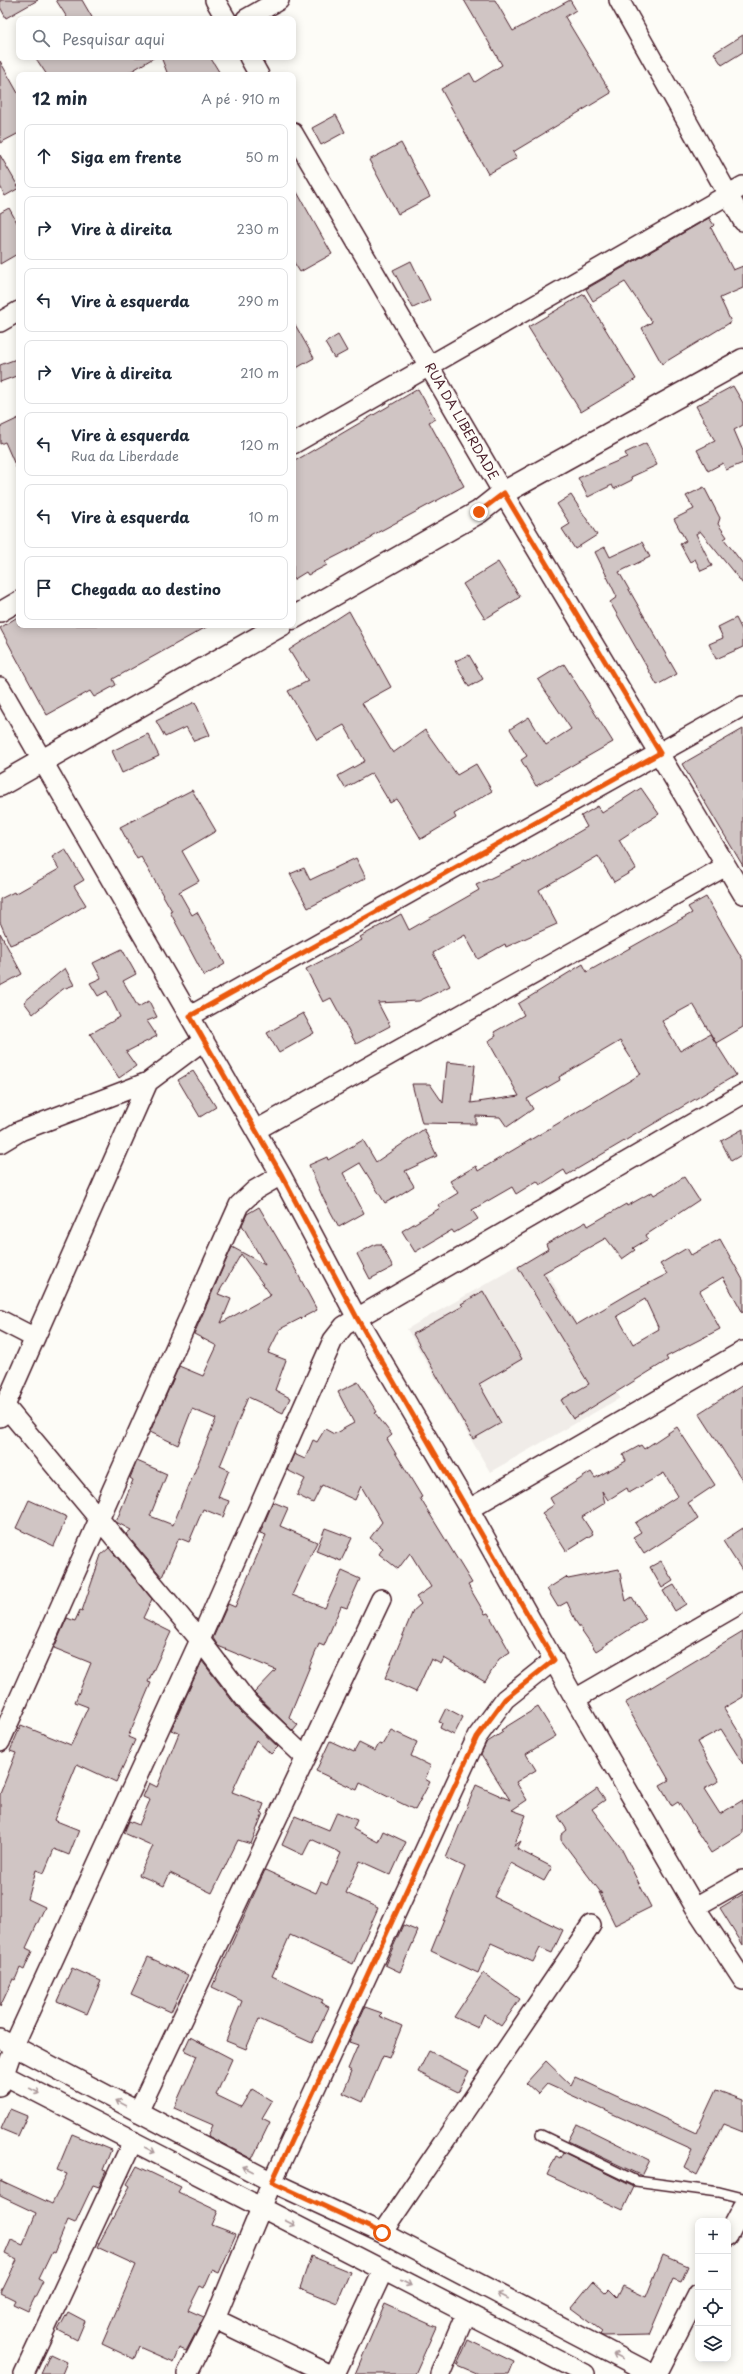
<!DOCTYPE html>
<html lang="pt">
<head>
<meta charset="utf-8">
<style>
	body { margin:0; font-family:"Playpen Sans",sans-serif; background:#f2f2f3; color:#1f2937 }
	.controls { position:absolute; right:12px; bottom:12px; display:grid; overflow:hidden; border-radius:8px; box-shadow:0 2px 10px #0003 }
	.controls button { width:36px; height:36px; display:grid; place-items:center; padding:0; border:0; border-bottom:1px solid #e0e1e3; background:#fff; color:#1f2937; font:20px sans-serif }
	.stop { position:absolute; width:12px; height:12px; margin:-9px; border:3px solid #ea580c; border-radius:50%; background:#fff }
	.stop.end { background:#ea580c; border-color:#fff; box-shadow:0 1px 4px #0008 }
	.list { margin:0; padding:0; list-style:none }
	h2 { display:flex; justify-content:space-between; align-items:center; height:52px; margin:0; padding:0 16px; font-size:17px }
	h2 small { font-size:13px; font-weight:400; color:#747a83 }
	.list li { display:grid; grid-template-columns:26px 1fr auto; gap:12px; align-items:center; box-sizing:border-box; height:64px; margin:0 8px 8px; padding:0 8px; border:1px solid #e0e1e3; border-radius:8px }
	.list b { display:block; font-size:15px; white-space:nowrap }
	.list p { margin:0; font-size:13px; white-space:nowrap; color:#747a83 }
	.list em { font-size:13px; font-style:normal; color:#747a83 }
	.icon { flex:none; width:22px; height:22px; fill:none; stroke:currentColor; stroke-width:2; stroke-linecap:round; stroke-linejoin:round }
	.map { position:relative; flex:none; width:743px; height:2374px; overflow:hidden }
	.search { position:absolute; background:#fff; box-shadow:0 2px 10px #0003; left:16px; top:16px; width:280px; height:44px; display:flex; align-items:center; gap:10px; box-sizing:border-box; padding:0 14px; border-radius:8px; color:#747a83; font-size:15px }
	.panel { position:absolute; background:#fff; box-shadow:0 2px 10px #0003; left:16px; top:72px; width:280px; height:556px; border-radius:8px }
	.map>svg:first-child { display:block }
	.built { fill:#f0ece8 }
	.building { fill:#d0c5c4; stroke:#4a1f2b; fill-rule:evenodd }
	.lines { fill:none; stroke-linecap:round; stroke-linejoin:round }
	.service-casing { stroke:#4a1f2b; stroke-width:12 }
	.minor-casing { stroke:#4a1f2b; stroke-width:22 }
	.secondary-casing { stroke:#4a1f2b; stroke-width:25 }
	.service { stroke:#fdfcf7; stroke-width:9 }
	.minor { stroke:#fdfcf7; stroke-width:19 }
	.secondary { stroke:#fdfcf7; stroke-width:22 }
	.oneway { stroke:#ac999b }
	.route { stroke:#ea580c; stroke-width:5 }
	.labels { text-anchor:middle; stroke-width:3.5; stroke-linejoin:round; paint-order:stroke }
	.street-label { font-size:13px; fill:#4a1f2b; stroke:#fdfcf7 }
</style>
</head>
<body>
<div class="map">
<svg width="743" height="2374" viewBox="0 0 743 2374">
	<rect width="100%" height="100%" fill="#fdfcf7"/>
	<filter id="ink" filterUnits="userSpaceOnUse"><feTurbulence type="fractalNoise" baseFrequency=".025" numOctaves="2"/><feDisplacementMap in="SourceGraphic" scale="8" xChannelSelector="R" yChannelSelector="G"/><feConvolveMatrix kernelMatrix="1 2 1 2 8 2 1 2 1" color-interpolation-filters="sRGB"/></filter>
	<g filter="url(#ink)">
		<path class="built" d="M537,1255L620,1398L490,1472L407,1329Z"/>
		<path class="building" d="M0,0H38L6,18L0,7Z
			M56,0H82L93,19H68Z
			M464,0H495L513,31L570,0L576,10L565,17L611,93L513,152L517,158L488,174L441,89L470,73L475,82L502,65Z
			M743,35V52L722,65L714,53Z
			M35,57H155L125,75H47Z
			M161,57H210L221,75H168Z
			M0,61L19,95V133L0,143Z
			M336,115L345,132L321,145L312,128Z
			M401,143L430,197L398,214L369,160Z
			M0,155L19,188L5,196L0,186Z
			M293,185L332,254L300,272L293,261Z
			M9,208L19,226V253L0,264V213Z
			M709,218L714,225L711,228L733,270L743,266V288L720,298L731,322L662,364L642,328L652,322L625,282L593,301L586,289Z
			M411,261L430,300L413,308L393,270Z
			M584,294L636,379L581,412L528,327Z
			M293,321L314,358L293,370Z
			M338,335L347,351L334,358L325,343Z
			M19,358V375L0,382V365Z
			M733,386L743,403V425L734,430L743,451V463L726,470L723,463L708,471L697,450L715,441L696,406Z
			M418,389L435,419L429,422L464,486L371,536L372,538L325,562L327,565L308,575L306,572L293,580V462Z
			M19,418V474L5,442L0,444V427Z
			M646,443L657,465L631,477L632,480L614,489L612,485L588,497L578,478L627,457L625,453Z
			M704,487L720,518L718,524L727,537L724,539L743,564V584L700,531L696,534L712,566L701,571L695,559L690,562L680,544L686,541L674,519L694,509L686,496Z
			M571,495L597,535L575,549L562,529L570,524L557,504Z
			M642,542L650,557L619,572L677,674L657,685L610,602L617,597L595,552L605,547L610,557Z
			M498,562L520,597L485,619L463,584Z
			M349,611L391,687L362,703L393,753L425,730L457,775L476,764L492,791L454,814L456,818L421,839L397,799L390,803L372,773L345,788L338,776L365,761L344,725L317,740L288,691L308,681L289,650Z
			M19,616V625H210L113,679L116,685L94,697L90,691L47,715L0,628Z
			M736,618L743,632V647L716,659L709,644L723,638L718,627Z
			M469,655L483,679L469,687L455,661Z
			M564,664L613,742L536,786L521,760L527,756L510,729L529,717L546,745L571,729L538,680Z
			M195,702L210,735L194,741L186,727L165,737L156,721Z
			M743,729V866L682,764Z
			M148,734L159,756L122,773L112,751Z
			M641,788L659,814L619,840L636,869L614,882L598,856L539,890L557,924L506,947L505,944L478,959L465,935L433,953L450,986L419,1001L378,1003L390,1026L356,1044L331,998L323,1002L306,969L362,940L360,937L401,914L409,930L479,890L476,885L525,862L526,863L587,827L581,816L598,806L602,813Z
			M192,790L216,831L182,851L199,881L179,892L192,915L197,912L225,964L204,976L170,912L172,911L141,857L137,859L120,827Z
			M65,849L84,880L74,886L86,905L36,935L10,945L0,922V899L14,892L15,894L59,869L52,857Z
			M356,858L366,878L308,908L290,874L304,868L310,880Z
			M706,897L743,960V1027L716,1043L693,1004L662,1021L680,1051L710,1034L736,1075L567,1175L564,1170L540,1185L537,1181L516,1194L512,1187L472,1210L478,1219L454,1233L452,1230L415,1252L402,1231L440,1208L438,1205L458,1193L450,1181L476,1166L478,1171L641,1074L620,1041L559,1077L560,1080L527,1099L533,1109L507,1127L500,1117L476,1116V1124L422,1123L412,1084H430L443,1103L447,1062L475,1065L471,1103L519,1096L488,1041L496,1036L494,1032L524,1015L518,1004L583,964L587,972L692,913L688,907Z
			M0,933L22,974L0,986Z
			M122,949L136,974L123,981L138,1007L149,1001L157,1017L147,1021L157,1036L126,1052L136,1066L119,1078L90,1034L120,1017L107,991L98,996L90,983L101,978L93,963Z
			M65,968L74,985L63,989L33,1014L24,1002Z
			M303,1013L314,1033L279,1053L267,1033Z
			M193,1071L216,1107L200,1117L178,1080Z
			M424,1129L437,1156L405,1171L414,1186L398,1196L385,1203L360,1163L343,1173L364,1213L339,1227L323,1198L309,1165L327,1157L328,1160L363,1140L376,1162Z
			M743,1129V1154L731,1161L721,1141Z
			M684,1177L699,1200L646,1235L648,1239L633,1248L635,1250L622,1259L606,1238L543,1273L576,1325L632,1292L667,1274L660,1264L687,1248L691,1255L720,1239L743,1280V1313L723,1277L700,1291L720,1329L666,1357L668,1360L573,1419L561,1400L589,1384L518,1267L548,1249L546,1244L586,1222L588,1226L626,1204L627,1206L652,1192L654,1195ZM645,1299L659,1329L633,1344L617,1316Z
			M259,1207L292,1263L317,1310L280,1329L268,1353L286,1360L275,1390L290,1398L283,1413L248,1397L220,1466L229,1470L218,1497L229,1501L223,1517L203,1509L189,1542L179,1538L162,1577L126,1534L131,1530L116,1522L133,1480L130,1478L137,1461L167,1474L150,1516L173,1525L216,1419L192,1409L178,1445L150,1432L179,1366L203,1376L217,1346L194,1334L232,1247L265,1265L242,1225L247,1214ZM241,1254L271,1295L221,1323L231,1299L218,1294Z
			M376,1244H381L393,1267L370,1279L357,1254Z
			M483,1291L522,1359L479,1384L501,1423L473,1439L413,1334L463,1306L461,1304Z
			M358,1382L377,1412L375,1413L392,1435L387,1439L422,1497L420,1498L472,1583L468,1585L485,1614L488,1613L510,1652L499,1659L485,1682L444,1658L441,1664L431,1659L416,1692L385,1678L413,1611L421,1604L416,1597L431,1587L410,1553L398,1569L379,1554L383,1548L370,1538L382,1522L361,1486L355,1500L322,1485L313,1503L297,1495L305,1479L287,1470L294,1454L305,1459L313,1440L317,1442L325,1429L334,1434L354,1423L338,1392Z
			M743,1385V1481L699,1413Z
			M677,1427L715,1485L688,1503L698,1519L644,1554L633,1537L641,1532L635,1523L678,1496L664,1473L629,1493L627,1488L608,1500L602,1491L605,1503L582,1517L593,1534L566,1551L542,1513L554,1505L550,1498L591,1472L595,1478L626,1461L623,1455L641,1445L644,1449Z
			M29,1500L67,1517L54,1546L16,1528Z
			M273,1502L288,1508L280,1526L317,1542L292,1595L325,1608L342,1571L360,1579L347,1608L341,1606L324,1646L319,1644L289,1717L298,1725L293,1731L254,1693L276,1670L218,1646L213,1638L228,1604L235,1607L266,1535L260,1533Z
			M325,1528L352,1538L341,1561L316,1551Z
			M743,1528V1572L723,1541Z
			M109,1548L152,1599L143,1618L171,1632L148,1682L151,1683L128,1737L135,1740L116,1782L77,1764L54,1820L79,1830L69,1855L54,1849L44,1873L36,1870L28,1899L45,1907L26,1948L32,1951L24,1970L20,1968L15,1980L13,1979L0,2007V1794L16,1753L10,1751L21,1725L71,1745L88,1707L75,1702L91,1663L54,1648L67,1618L75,1621L80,1610L82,1611L101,1555Z
			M661,1561L673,1581L662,1588L650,1567Z
			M619,1569L626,1601L632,1597L646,1619L596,1651L576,1622L567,1602L558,1607L547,1589L566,1577L568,1579Z
			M674,1585L686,1604L675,1611L663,1591Z
			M743,1632V1697L724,1708L743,1739V1764L721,1729L697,1742L719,1781L704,1789L720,1814L743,1800V1833L711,1853L678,1802L672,1806L660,1785L669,1780L625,1703Z
			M202,1661L240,1711L278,1747L271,1754L256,1740L232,1792L264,1804L261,1812L263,1813L251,1844L238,1840L212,1893L170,1873L164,1886L139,1875L153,1846L124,1833L129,1821L139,1825L150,1800L143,1797L149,1783L157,1787L179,1733L171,1730Z
			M538,1707L556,1736L526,1754L536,1770L516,1782L527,1800L512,1810L526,1815L514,1846L521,1841L517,1849L552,1867L544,1881L511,1863L494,1897L563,1930L552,1953L540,1948L533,1962L491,1943L478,1973L431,1951L465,1867L446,1858L476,1785L510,1800L481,1754L486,1743L503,1732L501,1730Z
			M446,1708L463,1717L454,1735L440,1728L442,1723L439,1722Z
			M391,1730L417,1742L411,1756L431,1766L425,1779L430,1782L415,1810L360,1783L357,1790L316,1771L330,1741L354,1752L359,1743L375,1751L379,1744L382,1745Z
			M597,1789L605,1800L592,1809L621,1848L651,1907L615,1925L599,1892L602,1894L561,1840V1835L567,1830L558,1816Z
			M337,1812L357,1820L353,1829L378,1842L383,1831L406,1842L391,1875L360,1861L346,1893L378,1908L353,1964L290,1935L272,1976L323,2000L321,2003L329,2007L312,2043L259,2019L246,2049L226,2041L242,2001L212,1987L265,1870L316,1893L321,1882L327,1885L341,1853L311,1839L303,1855L282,1845L295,1816L329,1830Z
			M743,1894V1945L720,1908Z
			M403,1925L418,1931L400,1972L385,1965Z
			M148,1957L188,1975L171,2012L131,1994Z
			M72,1968L101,1981L87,2014L57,2001Z
			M483,1973L520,1999L501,2026L484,2014L478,2028L454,2017Z
			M365,2007L382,2013L379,2016L402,2026L389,2058L383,2056L363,2102L343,2093L352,2071L348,2069L358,2045L349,2042Z
			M190,2037L232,2059L216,2095L241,2107L252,2089L272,2101L262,2118L270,2122L252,2159L208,2136L213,2125L174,2108L197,2056L184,2050Z
			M429,2051L469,2071L458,2092L418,2072Z
			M546,2061L571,2085L575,2077L696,2133L716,2090L743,2100V2132L723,2124L697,2175L684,2167L692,2150L547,2084L538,2094L526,2083Z
			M10,2109L27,2116L18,2136L1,2129Z
			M577,2124L650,2160L642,2176L568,2141Z
			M72,2134L111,2150L103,2170L106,2171L99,2187L93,2185L75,2223L68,2220L54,2253L52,2252L39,2279L43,2281L28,2311L13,2304L15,2300L1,2293L17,2260L5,2254L11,2240L23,2245L36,2213L0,2196V2180L52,2204L67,2174L57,2170Z
			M563,2152L634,2187L623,2210L547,2175L556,2156L560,2158Z
			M137,2166L181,2187L178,2192L218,2211L212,2225L236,2234L219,2273L212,2270L204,2288L200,2286L188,2310L204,2317L186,2351L179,2348L173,2362L139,2347L134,2359L102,2344L136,2265L97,2247L130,2186L127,2184Z
			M663,2255L688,2266L681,2282L673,2279L649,2335L603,2336L600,2335L602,2331L571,2308L593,2281L606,2293L609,2290L617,2298L623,2286L646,2297Z
			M311,2256L350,2272L337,2303L300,2288Z
			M385,2304L436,2327L415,2374H355Z
			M68,2312L85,2321L77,2340L58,2330Z
			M468,2340L514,2362L509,2374H478L457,2365Z
			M50,2354L67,2362L62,2374H41Z"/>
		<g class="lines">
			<g class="service-casing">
				<path id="service" d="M541,2135L636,2181L719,2192L743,2198"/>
			</g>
			<g class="minor-casing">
				<path id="minor" d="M215,0L226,19
					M619,0L743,221
					M246,19L279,0
					M249,57L259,75
					M293,133L503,493L743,894
					M0,322L19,311
					M293,444L743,186
					M0,612L19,601
					M0,687L281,1175L357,1318L469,1509L575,1699L695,1907L743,1980
					M190,1016L743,706
					M256,1130L726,866
					M0,1143L20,1131L148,1082
					M0,1320L35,1338
					M5,1406L200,1640L249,1704L305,1757
					M0,1417L148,1082L204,1040
					M469,1509L743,1351
					M575,1699L743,1602
					M0,1742L239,1205L255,1190L281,1175
					M695,1907L743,1880
					M0,2039L272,2182L382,2233L652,2374
					M0,2073L585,2374
					M0,2086L14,2045L200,1640L333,1340L344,1326L357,1318L743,1094
					M138,2112L381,1599
					M382,2233L591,1925
					M728,2236L743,2207
					M215,2319L329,2374
					M24,2374L133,2141
					M187,2374L215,2319L272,2182L477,1737L505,1699L554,1660
					M335,2374L383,2271
					M440,2374L466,2313
					M657,2374L698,2294"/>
			</g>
			<g class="secondary-casing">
				<path id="secondary" d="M293,618L479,512L503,493L743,360
					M0,785L281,625"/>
			</g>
			<use href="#service" class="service"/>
			<use href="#minor" class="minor"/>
			<use href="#secondary" class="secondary"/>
		</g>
		<defs><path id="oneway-shaft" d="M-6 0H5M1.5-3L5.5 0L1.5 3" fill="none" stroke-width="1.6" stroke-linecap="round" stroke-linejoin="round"/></defs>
		<g class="oneway">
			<use href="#oneway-shaft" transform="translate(35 2091) rotate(27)"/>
			<use href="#oneway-shaft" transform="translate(121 2103) rotate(-152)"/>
			<use href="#oneway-shaft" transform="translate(150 2150) rotate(28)"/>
			<use href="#oneway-shaft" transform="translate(248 2169) rotate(-153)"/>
			<use href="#oneway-shaft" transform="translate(290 2223) rotate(27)"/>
			<use href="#oneway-shaft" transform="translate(406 2283) rotate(27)"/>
			<use href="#oneway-shaft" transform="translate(502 2296) rotate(-153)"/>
			<use href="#oneway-shaft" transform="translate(618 2356) rotate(-153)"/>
		</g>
	</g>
	<g class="lines" filter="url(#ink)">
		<path class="route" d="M382,2233L272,2182L477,1737L505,1699L554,1660L357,1318L281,1174L190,1016L660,753L504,493L479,512"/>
	</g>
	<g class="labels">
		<g class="street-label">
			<text transform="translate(462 421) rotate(60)" y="5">RUA DA LIBERDADE</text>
		</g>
	</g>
</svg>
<div class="controls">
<button>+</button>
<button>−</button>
<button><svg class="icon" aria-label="locate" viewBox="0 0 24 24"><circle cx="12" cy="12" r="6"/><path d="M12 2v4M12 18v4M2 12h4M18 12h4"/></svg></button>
<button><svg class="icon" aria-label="layers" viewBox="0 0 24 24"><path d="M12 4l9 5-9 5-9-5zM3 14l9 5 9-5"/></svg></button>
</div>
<div class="stop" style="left:382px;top:2233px"></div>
<div class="stop end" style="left:479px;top:512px"></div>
<div class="search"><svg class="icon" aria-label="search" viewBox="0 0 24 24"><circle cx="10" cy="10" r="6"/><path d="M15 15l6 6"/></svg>Pesquisar aqui</div>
<section class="panel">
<h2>12 min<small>A pé · 910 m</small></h2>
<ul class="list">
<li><svg class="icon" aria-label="ahead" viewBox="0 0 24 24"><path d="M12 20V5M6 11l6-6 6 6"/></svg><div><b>Siga em frente</b></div><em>50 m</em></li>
<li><svg class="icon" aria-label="right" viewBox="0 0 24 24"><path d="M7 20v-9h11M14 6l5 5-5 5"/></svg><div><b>Vire à direita</b></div><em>230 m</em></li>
<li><svg class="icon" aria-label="left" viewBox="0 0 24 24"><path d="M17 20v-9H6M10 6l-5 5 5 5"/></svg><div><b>Vire à esquerda</b></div><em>290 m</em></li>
<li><svg class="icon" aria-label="right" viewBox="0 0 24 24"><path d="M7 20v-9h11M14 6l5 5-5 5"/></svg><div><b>Vire à direita</b></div><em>210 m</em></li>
<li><svg class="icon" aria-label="left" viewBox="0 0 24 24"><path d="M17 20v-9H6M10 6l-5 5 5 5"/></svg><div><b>Vire à esquerda</b><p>Rua da Liberdade</p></div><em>120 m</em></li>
<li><svg class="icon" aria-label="left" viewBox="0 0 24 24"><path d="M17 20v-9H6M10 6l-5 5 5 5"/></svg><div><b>Vire à esquerda</b></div><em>10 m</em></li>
<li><svg class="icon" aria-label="arrive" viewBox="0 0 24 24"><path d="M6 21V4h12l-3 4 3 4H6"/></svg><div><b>Chegada ao destino</b></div></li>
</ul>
</section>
</div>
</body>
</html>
